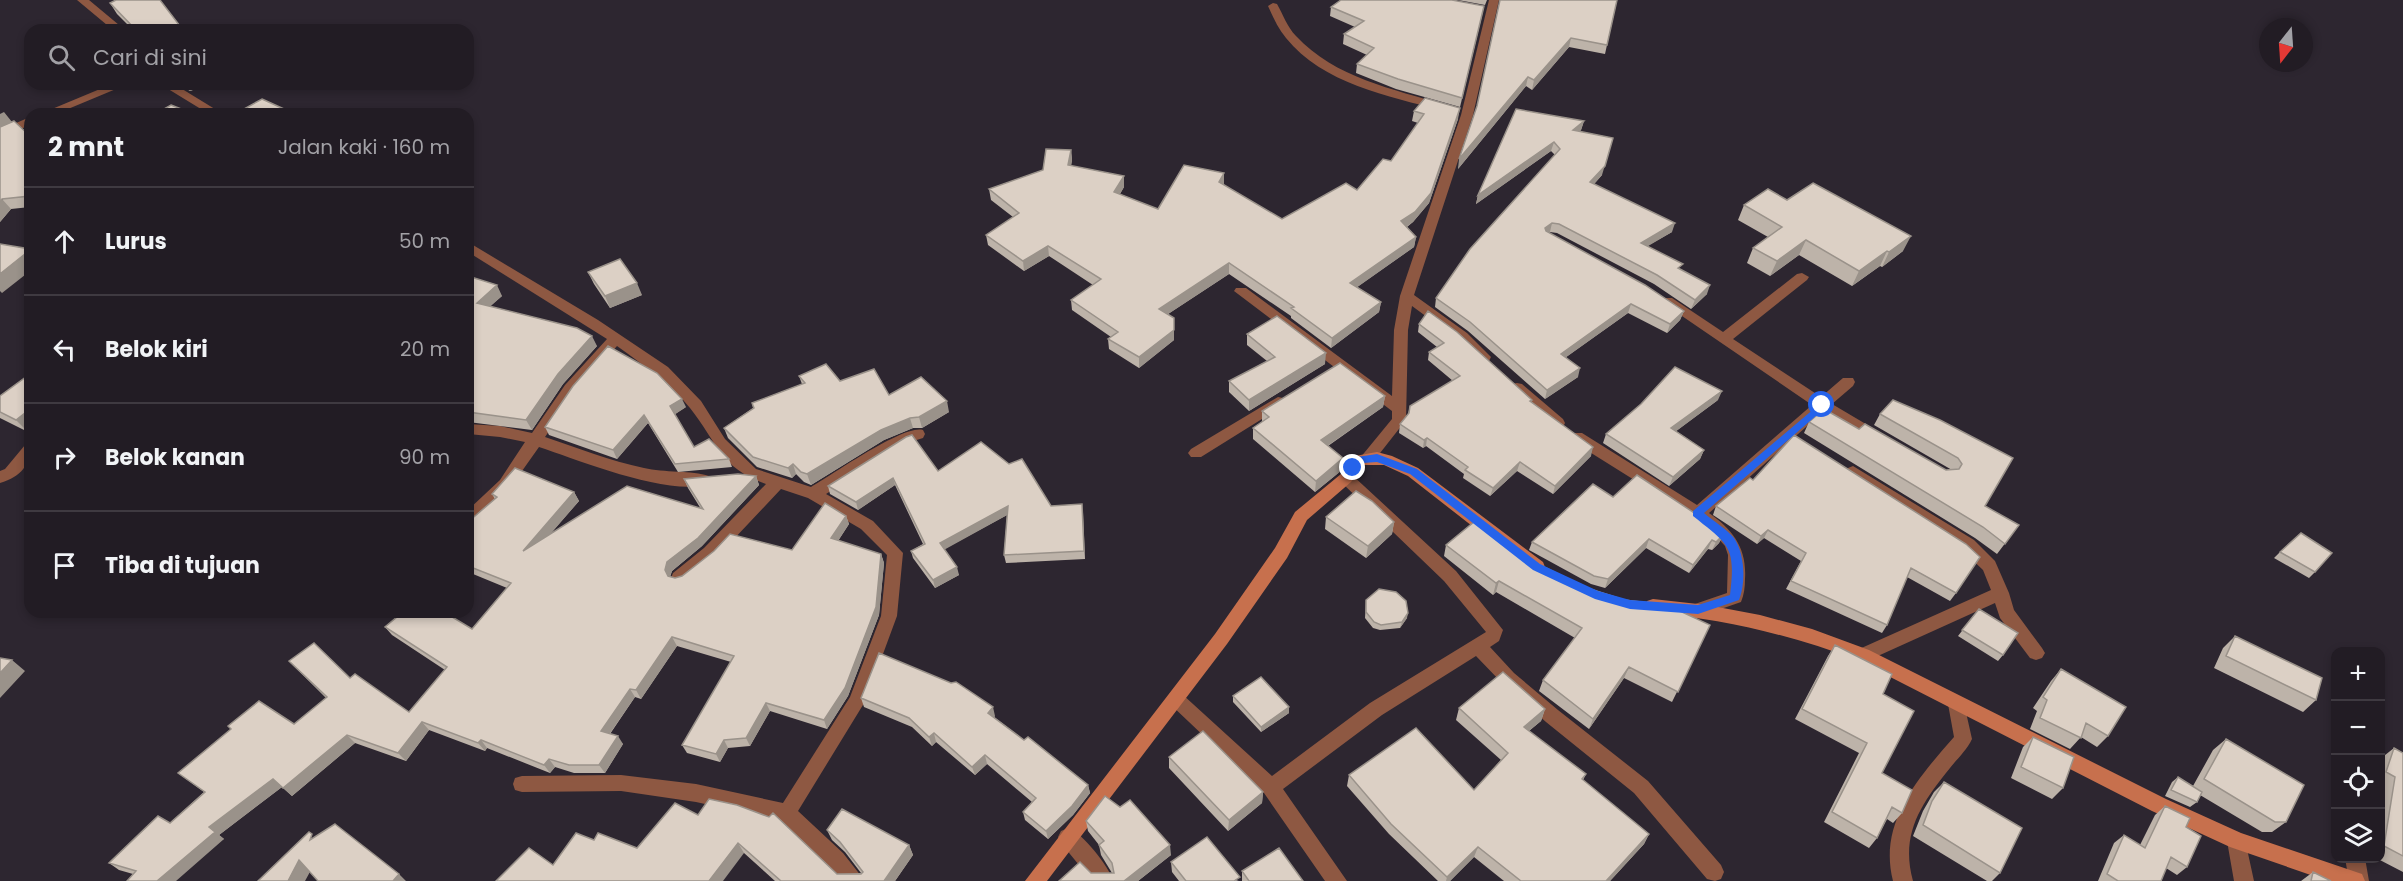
<!DOCTYPE html>
<html lang="id">
<head>
<meta charset="utf-8">
<style>
	body { margin:0; font-family:Poppins,sans-serif; background:#2e2931; color:#f1f3f6 }
	.controls { position:absolute; right:18px; bottom:18px; display:grid; overflow:hidden; border-radius:12px; box-shadow:0 3px 9px #0003 }
	.controls button { width:54px; height:54px; display:grid; place-items:center; padding:0; border:0; border-bottom:2px solid #3f3a41; background:#221c24; color:#f1f3f6; font:30px sans-serif }
	.compass { position:absolute; left:2259px; top:18px; width:54px; height:54px; border-radius:50%; background:#221c24; box-shadow:0 3px 9px #0003; rotate:197deg }
	.stop { position:absolute; width:18px; height:18px; margin:-14px; border:4px solid #2563eb; border-radius:50%; background:#fff }
	.stop.end { background:#2563eb; border-color:#fff; box-shadow:0 2px 6px #0008 }
	.list { margin:0; padding:0; list-style:none }
	h2 { display:flex; justify-content:space-between; align-items:center; height:78px; margin:0; padding:0 24px; font-size:26px }
	h2 small { font-size:20px; font-weight:400; color:#a2a1a6 }
	.list li { display:grid; grid-template-columns:39px 1fr auto; gap:18px; align-items:center; box-sizing:border-box; height:108px; padding:0 24px; border-top:2px solid #3f3a41 }
	.list b { display:block; font-size:22px; white-space:nowrap }
	.list em { font-size:20px; font-style:normal; color:#a2a1a6 }
	.icon { flex:none; width:33px; height:33px; fill:none; stroke:currentColor; stroke-width:2; stroke-linecap:round; stroke-linejoin:round }
	.map { position:relative; flex:none; width:2403px; height:881px; overflow:hidden }
	.search { position:absolute; background:#221c24; box-shadow:0 3px 9px #0003; left:24px; top:24px; width:450px; height:66px; display:flex; align-items:center; gap:15px; box-sizing:border-box; padding:0 21px; border-radius:18px; color:#a2a1a6; font-size:22px }
	.panel { position:absolute; background:#221c24; box-shadow:0 3px 9px #0003; left:24px; top:108px; width:450px; height:510px; border-radius:18px }
	.map>svg:first-child { display:block }
	.lines { fill:none; stroke-linecap:round; stroke-linejoin:round }
	.street { fill:#8e5842; fill-rule:evenodd }
	.secondary { fill:#c7704d; fill-rule:evenodd }
	.wall { fill:#bdb3a9 }
	.shaded-wall { fill:#9a928a }
	.building { fill:#dcd0c5; stroke:#9a928a; stroke-width:1.5 }
	.route { fill:#2563eb }
</style>
</head>
<body>
<div class="map">
<svg width="2403" height="881" viewBox="0 0 2403 881">
	<rect width="100%" height="100%" fill="#2d2630"/>
	<g class="lines">
		<path class="street" d="M77,0H89L125,30H113Z
			M1489,0H1499L1473,115L1414,295L1467,333L1491,357L1489,361H1479L1457,339L1412,306L1408,330L1406,420L1373,462H1363L1360,458L1392,419V411L1234,291L1236,288H1246L1392,396L1394,330L1400,296L1461,115Z
			M1273,3L1277,4C1283,14 1287,27 1296,36C1335,78 1393,89 1446,105L1448,107L1442,110C1389,97 1322,83 1286,38C1278,28 1273,17 1268,6Z
			M112,84H128L56,114H40Z
			M160,84H174L223,114H209Z
			M30,117V125L0,138V130Z
			M468,242L598,320L668,367L701,401L725,439L756,469L811,487C832,475 904,424 923,430L925,434L923,438L907,443L826,494L873,521L903,553L897,616L866,700L798,811L843,853L865,881H842L782,821L696,802L621,791L522,792L515,790L513,784L515,778L522,776L621,775L696,784L783,803L850,697L881,616L887,555L861,529L808,498L781,489L716,558L685,583L679,585L673,583L671,578L673,573L704,548L766,484C721,469 717,442 690,408C670,383 643,365 617,346L575,393L545,437C578,448 610,461 644,468C664,473 692,470 709,476L712,480L709,484C668,497 579,460 539,447L510,488L474,524L468,526V510L500,480L525,442L500,437L468,434V424L500,426L532,433L565,385L607,339L468,252Z
			M1802,273L1809,277L1807,280L1733,339L1821,397L1843,378H1853L1855,382L1853,386L1832,404L1881,433L1883,437L1881,441H1871L1823,412L1709,513C1733,530 1747,548 1745,579C1745,587 1744,595 1741,602L1698,617L1692,615L1690,610L1692,605L1727,593L1728,555L1725,546L1716,536L1679,508L1572,441L1570,437L1572,433H1582L1697,505L1812,405L1660,301L1662,298H1672L1723,332L1797,274Z
			M1517,383L1522,384L1563,419L1565,423L1563,427H1553L1512,392L1510,388L1512,384Z
			M1278,397L1283,398L1285,402L1283,406L1201,457H1191L1188,453L1191,449Z
			M30,443C30,466 22,476 0,483V471L5,469L25,445Z
			M1853,466L1974,540L1995,561L2009,593L2014,610L2042,648L2045,653L2042,658L2036,660L2030,658L2000,618L1995,603L1869,660L1863,662L1857,660L1854,655L1857,650L1991,590L1983,570L1962,550L1848,476L1845,472L1848,468Z
			M1346,472L1351,474L1456,571L1503,630L1499,641L1490,647L1514,673L1558,710L1648,781L1721,865L1724,872L1721,879L1715,881L1707,879L1634,793L1546,722L1502,683L1476,656L1382,715L1283,789L1347,881H1325L1264,793L1170,704L1167,699L1170,694L1176,691L1182,694L1272,776L1370,703L1486,632L1444,581L1341,482L1338,478L1341,474Z
			M1957,696L1963,699L1972,739C1967,750 1957,759 1950,768C1921,804 1900,834 1913,881H1893C1878,823 1918,778 1954,737L1948,704L1951,699Z
			M1068,828C1084,834 1107,865 1114,881H1092L1061,843L1058,837L1061,831Z
			M2237,832L2244,835L2254,881H2234L2227,841L2230,835Z
			M2345,858H2365L2369,881H2349Z"/>
		<path class="secondary" d="M1377,452L1392,456L1418,468L1543,562L1545,567L1543,572L1537,574L1531,572L1408,476L1384,465H1364L1351,482L1307,520L1287,558L1227,644L1047,881H1025L1215,634L1275,548L1295,512L1341,474L1355,456Z
			M1653,599L1707,605L1760,615L1812,629L1869,650L2166,799L2241,833L2362,874L2365,881H2328L2230,847L2152,811L1857,660C1791,635 1724,619 1653,613L1647,611L1645,606L1647,601Z"/>
	</g>
	<path class="wall" d="M1458,0H1487L1485,5Z
		M1500,0L1607,45L1605,54L1569,47L1532,90L1526,86L1458,169L1477,106Z
		M110,3L183,30H133L117,14Z
		M1484,6L1460,107L1396,89L1356,73L1357,64L1367,55L1343,44L1344,34L1355,27L1330,16L1331,7Z
		M181,84H210L190,91L183,87Z
		M1414,111L1458,119L1429,203L1413,222L1407,227L1416,237L1414,247L1357,287L1381,302L1379,312L1331,348L1291,318V316L1229,274L1168,314L1174,340L1139,368L1109,349L1108,339L1111,337L1072,310L1071,300L1093,285L1049,256L1024,271L988,245L986,235L1013,217L991,200L989,189L1043,170L1071,150L1072,160L1071,166L1124,187L1120,194L1158,209L1224,173L1223,185L1282,219L1357,190L1391,161L1418,123L1412,121Z
		M1584,121L1581,130L1580,131L1602,175L1594,184L1672,232L1647,246L1681,270L1707,294L1691,309L1654,284L1557,233L1550,232L1549,233L1684,311L1680,320L1667,333L1628,313L1566,357L1578,377L1545,399L1468,331L1435,307L1436,298L1555,155L1551,151L1476,204L1478,195Z
		M12,122L30,136V207L11,209L0,222Z
		M1787,200L1903,251L1882,267L1880,266L1852,286L1799,255L1770,276L1747,263L1753,248L1768,237L1738,220L1744,205Z
		M588,272L642,295L610,308L594,284Z
		M468,276L502,296L490,306L597,346L563,384L532,430L468,422Z
		M1419,324L1532,400L1531,402L1591,456L1553,494L1517,471L1490,496L1463,478L1464,474L1426,446L1423,448L1399,433L1400,424L1408,414L1410,406L1453,381L1428,360L1429,352L1437,347L1418,332Z
		M1247,334L1325,364L1249,411L1229,392V381L1267,361L1247,345Z
		M30,374V431L28,432L0,418V396Z
		M799,376L840,381L949,412L922,428H913L884,440L811,485L804,482L796,474L792,478L757,467L728,438L724,428L753,408L752,403L802,384Z
		M1385,396L1383,407L1328,446L1343,458L1342,470L1315,492L1253,439V428L1262,422V411Z
		M1718,400L1676,431L1704,450L1700,459L1669,486L1603,443L1606,434Z
		M686,407L675,414L694,447L729,459L732,467L678,472L648,423L617,459L549,435L545,427Z
		M1880,414L1940,420L1985,506L2019,525L1997,554L1975,538L1804,433L1809,422L1859,429L1946,470H1952L1874,425Z
		M938,471L1051,506L1083,512L1085,559L1006,563L1004,555L1007,515L944,549L959,575L935,588L913,558L911,551L923,544L895,485L858,510L830,494L828,486Z
		M756,476L759,485L702,546L672,571L670,577L675,578L792,550L846,516L849,524L838,541L881,554L884,563L879,615L848,696L827,729L770,711L750,746L728,748L720,762L687,753L682,745L731,662L677,646L641,699L635,697L610,734L623,744L605,773H574L555,767L550,773L487,748L485,751L429,730L406,761L355,743L292,796L282,787L219,835L224,839L133,874L119,870L109,863L170,823L204,792L178,773L294,724L326,698L289,661L350,678L409,712L445,670L392,635L385,627L472,629L507,588L473,574L468,579V522L495,499L492,494L574,492L579,501L551,533L701,509L688,488L684,479Z
		M1750,478L1956,593L1950,601L1907,577L1887,625L1882,633L1786,589L1801,561L1764,538L1757,544L1713,515L1716,506Z
		M1613,497L1723,535L1719,543L1712,550L1708,549L1689,573L1646,548L1605,588L1591,584L1529,550L1532,542Z
		M1326,517L1394,522L1392,534L1366,558L1325,529Z
		M1446,545L1517,553L1581,586L1624,600L1710,625L1672,702L1624,678L1589,729L1539,691L1543,680L1575,638L1496,592L1493,595L1444,556Z
		M2280,552L2315,572L2309,578L2274,558Z
		M1366,600L1407,618L1400,628L1380,630L1373,628L1365,618Z
		M1979,609L2003,655L1998,661L1958,636Z
		M2235,636L2316,700L2303,712L2214,668L2223,648Z
		M1835,645L1883,694L1882,773L1902,813L1893,823L1887,819L1877,838L1869,848L1824,822L1859,753L1795,719L1828,656Z
		M2061,669L2108,736L2097,747L2081,737L2070,749L2030,729L2037,711L2033,708L2051,681Z
		M1233,696L1289,707V713L1261,732L1233,702Z
		M861,698L995,716L994,717L1024,740L1088,785L1090,793L1073,815L1048,839L1025,820L1023,812L1032,802L987,764L975,775L936,742L932,746L912,727L864,707Z
		M1459,708L1545,709L1541,721L1529,731L1586,774L1583,780L1649,834L1644,844L1610,881H1504L1474,857L1450,881H1438L1389,834L1347,786L1349,775L1474,790L1501,760L1456,720Z
		M2033,737L2063,788L2052,799L2011,778L2023,747Z
		M2226,739L2286,822L2272,832H2262L2200,795L2197,802L2190,807L2165,796L2172,782L2178,777L2193,786L2213,750Z
		M2394,748L2403,753V872L2376,858H2380V796L2382,787L2380,786V759Z
		M1169,757L1263,792L1262,803L1228,831L1169,768Z
		M1944,782L2000,873L1992,881H1987L1913,836L1923,811L1934,792Z
		M2165,806L2187,867L2177,875L2166,868L2161,881H2098L2114,843L2124,835L2140,845L2155,815Z
		M698,815L837,874L861,873L845,852L832,840L827,830L909,845L913,855L895,881H775L744,853L553,865L594,840L637,848Z
		M1086,821L1171,855L1138,881H1059L1091,873H1112L1101,855L1099,845L1088,831Z
		M1171,862L1239,881H1179L1172,872Z
		M1242,871L1303,881H1242Z
		M2313,872L2331,881H2301Z"/>
	<path class="shaded-wall" d="M1484,6L1482,16L1460,107L1462,98Z
		M1571,38L1569,47L1532,90L1534,80Z
		M1528,77L1526,86L1458,169L1459,159Z
		M185,84H210L190,91Z
		M1460,108L1458,119L1429,203L1413,222L1400,231L1401,221Z
		M4,112L12,122L0,128V114Z
		M1584,121L1581,130L1571,139L1573,130Z
		M1613,138L1602,175L1588,191L1590,182Z
		M1554,142L1551,151L1476,204L1478,195Z
		M1071,150L1072,160L1069,176L1068,165Z
		M1224,173V184L1219,193V182Z
		M1124,176V187L1115,202L1114,192Z
		M2,199L11,209L0,222V202Z
		M1552,223L1550,232L1543,237L1545,228Z
		M1675,223L1672,232L1638,252L1641,243Z
		M1911,236L1903,251L1882,267L1889,252Z
		M1416,237L1414,247L1349,293L1350,283Z
		M1806,240L1799,255L1770,276L1777,261Z
		M1048,246L1049,256L1024,271L1023,261Z
		M30,250V271L2,293L0,291V274Z
		M1887,251L1880,266L1852,286L1859,271Z
		M1229,263V274L1159,320V309Z
		M637,283L642,295L610,308L605,296Z
		M497,285L502,296L483,313L477,303Z
		M1710,285L1707,294L1691,309L1695,300Z
		M1381,302L1379,312L1331,348L1332,338Z
		M1631,304L1628,313L1558,363L1561,354Z
		M1684,311L1680,320L1667,333L1670,324Z
		M1174,318V340L1139,368V357Z
		M592,336L597,346L563,384L532,430L526,420L558,374Z
		M1326,353L1325,364L1249,411V400Z
		M1580,368L1578,377L1545,399L1547,390Z
		M1722,391L1718,400L1667,438L1671,428Z
		M1385,396L1383,407L1320,451L1321,440Z
		M682,399L686,407L674,415L670,406Z
		M947,401L949,412L922,428L919,417Z
		M30,409V431L28,432L16,420Z
		M644,415L648,423L617,459L613,450Z
		M910,418L913,428L884,440L811,485L807,474L881,430Z
		M1427,438L1426,446L1423,448L1424,440Z
		M1593,447L1591,456L1553,494L1555,486Z
		M1704,450L1700,459L1669,486L1673,477Z
		M1343,458L1342,470L1315,492L1316,481Z
		M1520,462L1517,471L1490,496L1493,488Z
		M793,464L796,474L792,478L788,468Z
		M756,476L759,485L702,546L672,571L669,579L665,570L667,562Z
		M893,478L895,485L858,510L856,502Z
		M574,492L579,501L528,560L523,551Z
		M1008,506L1009,514L942,551L940,543Z
		M846,516L849,524L834,547L831,538Z
		M1394,522L1392,534L1366,558L1368,546Z
		M1768,530L1764,538L1757,544L1761,536Z
		M1723,535L1719,543L1712,550L1716,542Z
		M1649,539L1646,548L1605,588L1608,579Z
		M1712,540L1708,549L1689,573L1693,565Z
		M881,554L884,563L879,615L848,696L827,729L824,720Z
		M468,567L473,574L468,579Z
		M957,567L959,575L935,588L933,580Z
		M1499,581L1496,592L1493,595L1496,583Z
		M1408,613L1407,618L1400,628L1402,622Z
		M672,637L677,646L641,699L636,690Z
		M12,660L25,671L0,698V673Z
		M1629,667L1624,678L1589,729L1593,719Z
		M630,689L635,697L606,739L601,731Z
		M766,703L770,711L750,746L746,738Z
		M993,707L995,716L990,722L988,713Z
		M1289,707V713L1261,732V727Z
		M1545,709L1541,721L1520,738L1524,727Z
		M422,722L429,730L406,761L398,753Z
		M934,733L936,742L932,746L929,737Z
		M347,735L355,743L292,796L283,788Z
		M618,736L623,744L605,773L599,765Z
		M481,740L487,748L485,751L478,743Z
		M724,740L728,748L720,762L716,754Z
		M985,755L987,764L975,775L972,767Z
		M549,759L555,767L550,773L544,765Z
		M273,779L282,787L219,835L224,839L176,881H157L209,827Z
		M1088,785L1090,793L1073,815L1048,839L1046,831Z
		M1263,792L1262,803L1228,831L1229,820Z
		M1649,834L1644,844L1610,881H1606Z
		M738,843L744,853L723,881H709Z
		M909,845L913,855L895,881H884Z
		M1170,845L1171,855L1138,881H1124Z
		M1478,847L1474,857L1450,881H1446L1447,877Z
		M299,860L311,870L305,881H288Z
		M399,874L406,881H393Z"/>
	<path class="building" d="M116,0H160L183,30H136L110,3Z
		M1341,0H1452L1484,6L1462,98L1398,79L1357,64L1374,48L1344,34L1364,21L1331,7Z
		M1500,0H1617L1607,45L1571,38L1534,80L1528,77L1459,159L1477,106Z
		M1425,98L1460,108L1431,193L1415,212L1401,221L1416,237L1350,283L1381,302L1332,338L1291,308L1294,307L1229,263L1159,309L1174,318V330L1139,357L1108,339L1118,332L1071,300L1101,279L1048,246L1023,261L986,235L1019,213L989,189L1043,170L1046,149L1071,150L1068,165L1124,176L1114,192L1158,209L1184,165L1224,173L1219,182L1282,219L1346,183L1357,190L1383,159L1391,161L1424,114L1414,111Z
		M262,99L295,114H235Z
		M171,105L194,114H155Z
		M1516,109L1584,121L1573,130L1613,138L1605,166L1590,182L1675,223L1641,243L1683,264L1678,268L1710,285L1695,300L1657,275L1559,224L1552,223L1545,228L1546,231L1645,285L1684,311L1670,324L1631,304L1561,354L1580,368L1547,390L1470,322L1436,298L1470,249L1560,149L1554,142L1478,195Z
		M14,121L30,136V196L2,199L0,202V127Z
		M1813,183L1911,236L1889,252L1887,251L1859,271L1806,240L1777,261L1753,248L1782,227L1744,205L1768,189L1787,200Z
		M0,244L30,249V250L0,274Z
		M620,259L637,283L605,296L588,272Z
		M468,276L497,285L477,303L577,328L592,336L558,374L526,420L468,412Z
		M1428,311L1457,332L1532,400L1530,401L1593,447L1555,486L1520,462L1493,488L1465,470L1468,467L1427,438L1424,440L1400,424L1409,413L1410,406L1460,376L1429,352L1444,343L1419,324Z
		M1277,316L1326,353L1249,400L1229,381L1275,357L1247,334Z
		M608,346L657,373L682,399L670,406L694,447L709,439L729,459L675,464L644,415L613,450L545,427L573,386Z
		M1340,363L1385,396L1321,440L1343,458L1316,481L1253,428L1269,417L1262,411Z
		M826,364L840,381L874,369L889,395L921,377L947,401L919,417L910,418L881,430L807,474L801,472L793,464L788,468L753,457L724,428L754,408L752,403L805,383L799,376Z
		M1675,367L1722,391L1671,428L1704,450L1673,477L1606,434L1641,404Z
		M30,374V409L16,420L0,412V396Z
		M1893,400L1940,420L2013,458L1985,506L2019,525L2005,544L1983,527L1809,422L1824,409L1859,429L1865,424L1946,470L1959,469L1962,464L1958,458L1880,414Z
		M912,435L938,471L981,442L1009,464L1022,459L1051,506L1082,504L1084,551L1004,555L1008,506L940,543L957,567L933,580L911,551L925,544L893,478L856,502L828,486L906,437Z
		M1794,435L1966,544L1980,557L1956,593L1911,568L1887,625L1791,581L1806,553L1768,530L1761,536L1716,506L1750,478L1753,480Z
		M515,468L574,492L523,551L627,486L703,509L684,479L738,474L756,476L698,538L667,562L665,570L668,576L675,578L682,576L714,551L730,534L792,550L825,503L846,516L831,538L881,554L876,607L845,688L824,720L766,703L746,738L724,740L716,754L682,745L734,656L672,637L636,690L630,689L601,731L618,736L599,765H569L549,759L544,765L481,740L478,743L422,722L398,753L347,735L283,788L273,779L209,827L215,832L157,881H127L136,871L109,863L158,816L170,823L205,792L178,773L231,729L228,726L259,701L294,724L327,697L289,661L314,643L350,678L355,674L409,712L447,667L385,627L403,612H444L472,629L511,583L468,566V522L497,497L492,494Z
		M1637,475L1717,528L1723,535L1716,542L1712,540L1693,565L1649,539L1608,579L1594,576L1532,542L1593,484L1613,497Z
		M1356,491L1372,501L1394,522L1368,546L1326,517Z
		M1474,522L1517,553L1581,586L1624,600L1667,605L1710,625L1678,692L1629,667L1593,719L1543,680L1582,628L1499,581L1496,583L1446,545Z
		M2301,533L2332,553L2315,572L2280,552Z
		M1379,589L1396,592L1406,601L1408,613L1402,622L1381,625L1374,622L1366,612V600Z
		M1979,609L2018,633L2003,655L1962,630Z
		M2235,636L2322,678L2316,700L2226,656Z
		M1835,645L1892,674L1883,694L1914,711L1882,773L1912,790L1902,813L1892,807L1877,838L1832,812L1867,743L1802,709Z
		M879,653L951,683L956,682L993,707L988,713L1024,740L1028,737L1088,785L1072,806L1046,831L1023,812L1036,798L985,755L972,767L934,733L929,737L909,718L861,698Z
		M0,658L12,660L0,673Z
		M2061,669L2126,707L2108,736L2086,723L2081,738L2040,718L2047,700L2043,697Z
		M1503,672L1545,709L1524,727L1586,774L1582,779L1649,834L1606,881H1521L1478,847L1447,877L1391,824L1349,775L1416,728L1474,790L1508,753L1459,708Z
		M1261,677L1289,707L1261,727L1233,696Z
		M1203,731L1263,792L1229,820L1169,757Z
		M2033,737L2074,757L2063,788L2021,767Z
		M2226,739L2304,785L2286,822H2275L2204,779Z
		M2394,748L2403,753V856L2384,846L2395,777L2386,772Z
		M2178,777L2202,792L2197,802L2171,790Z
		M1944,782L2022,828L2000,873L1923,825L1932,801Z
		M1105,796L1120,807L1130,800L1170,845L1124,881H1059L1080,862L1091,873H1114L1112,863L1099,845L1104,841L1086,821Z
		M709,799L737,805L769,817L773,813L837,874H861L863,872L840,842L827,830L842,809L909,845L884,881H781L738,843L709,881H496L529,848L553,865L576,833L594,840L598,833L637,848L675,803L698,815Z
		M2165,806L2190,818L2186,827L2201,836L2187,867L2171,857L2161,881H2118L2107,874L2124,835L2145,848Z
		M335,824L399,874L393,881H318L299,860L288,881H258L309,832L312,834L310,840Z
		M1207,837L1240,877L1234,881H1186L1171,862Z
		M1279,848L1303,881H1249L1242,871Z
		M2313,872L2331,881H2311Z"/>
	<path class="route" d="M1822,402L1826,405L1825,408L1704,513C1713,521 1727,529 1734,538C1745,554 1746,583 1739,600L1698,614L1630,609L1595,599L1533,570L1410,474L1377,462L1363,463L1353,472L1348,468L1357,457L1377,454L1417,469L1540,564L1598,591L1630,600L1698,605L1730,595C1736,546 1729,545 1693,516V511Z"/>
</svg>
<div class="controls">
<button>+</button>
<button>−</button>
<button><svg class="icon" aria-label="locate" viewBox="0 0 24 24"><circle cx="12" cy="12" r="6"/><path d="M12 2v4M12 18v4M2 12h4M18 12h4"/></svg></button>
<button><svg class="icon" aria-label="layers" viewBox="0 0 24 24"><path d="M12 4l9 5-9 5-9-5zM3 14l9 5 9-5"/></svg></button>
</div>
<svg class="compass" viewBox="-18 -18 36 36"><path d="M0-13l5 13h-10z" fill="#e53935"/><path d="M0 13l5-13h-10z" fill="#a2a1a6"/></svg>
<div class="stop" style="left:1822px;top:405px"></div>
<div class="stop end" style="left:1353px;top:468px"></div>
<div class="search"><svg class="icon" aria-label="search" viewBox="0 0 24 24"><circle cx="10" cy="10" r="6"/><path d="M15 15l6 6"/></svg>Cari di sini</div>
<section class="panel">
<h2>2 mnt<small>Jalan kaki · 160 m</small></h2>
<ul class="list">
<li><svg class="icon" aria-label="ahead" viewBox="0 0 24 24"><path d="M12 20V5M6 11l6-6 6 6"/></svg><div><b>Lurus</b></div><em>50 m</em></li>
<li><svg class="icon" aria-label="left" viewBox="0 0 24 24"><path d="M17 20v-9H6M10 6l-5 5 5 5"/></svg><div><b>Belok kiri</b></div><em>20 m</em></li>
<li><svg class="icon" aria-label="right" viewBox="0 0 24 24"><path d="M7 20v-9h11M14 6l5 5-5 5"/></svg><div><b>Belok kanan</b></div><em>90 m</em></li>
<li><svg class="icon" aria-label="arrive" viewBox="0 0 24 24"><path d="M6 21V4h12l-3 4 3 4H6"/></svg><div><b>Tiba di tujuan</b></div></li>
</ul>
</section>
</div>
</body>
</html>
